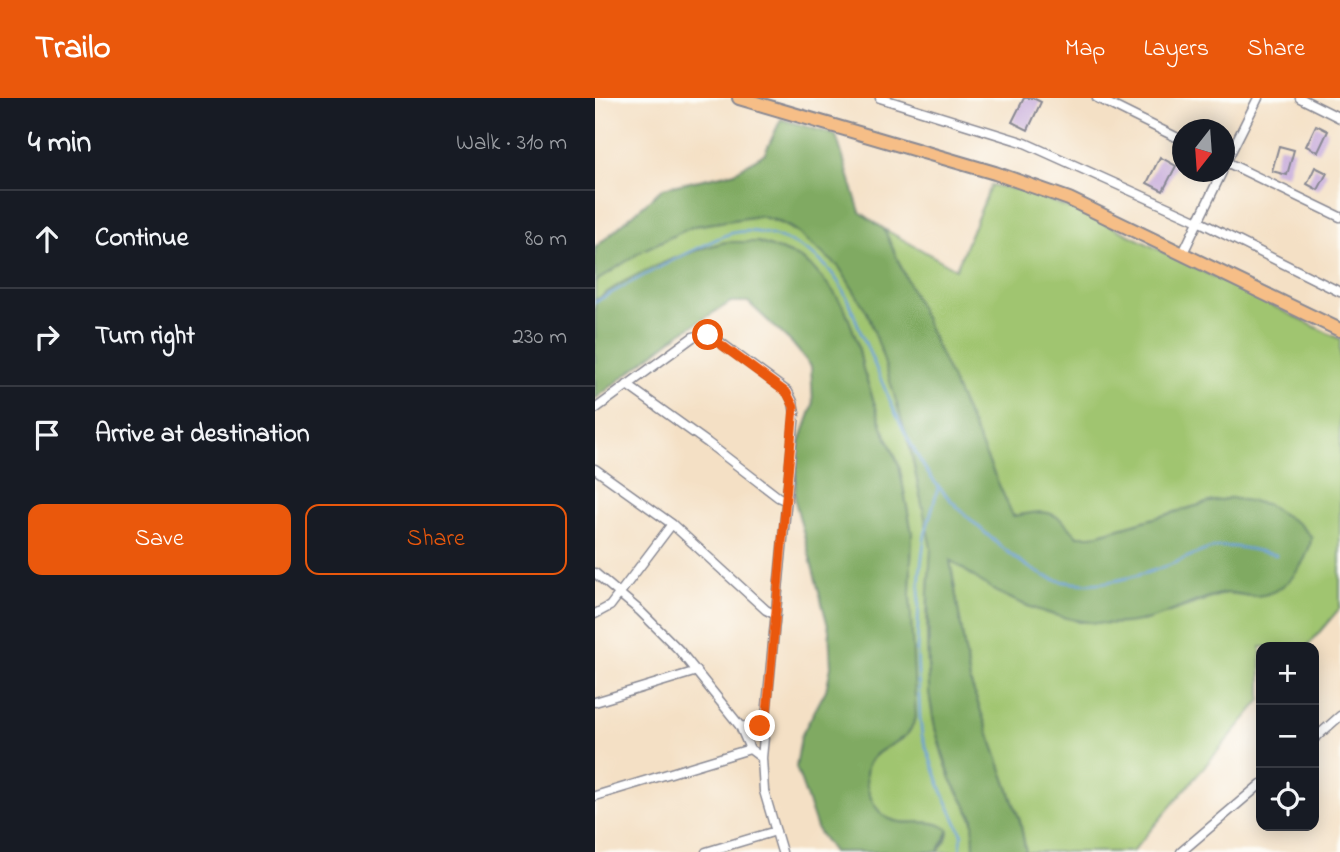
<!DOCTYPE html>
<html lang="en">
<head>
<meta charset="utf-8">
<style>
	body { margin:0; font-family:"Indie Flower",sans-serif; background:#20242c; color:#f1f3f6 }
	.controls { position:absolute; right:21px; bottom:21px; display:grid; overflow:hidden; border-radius:14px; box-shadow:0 4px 18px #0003 }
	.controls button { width:63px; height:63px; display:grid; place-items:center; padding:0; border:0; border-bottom:2px solid #363941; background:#171b24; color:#f1f3f6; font:35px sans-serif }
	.compass { position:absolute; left:577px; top:21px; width:63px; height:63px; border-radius:50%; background:#171b24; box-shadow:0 4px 18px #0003; rotate:197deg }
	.stop { position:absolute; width:21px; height:21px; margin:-16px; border:5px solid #ea580c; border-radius:50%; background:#fff }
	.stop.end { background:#ea580c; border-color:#fff; box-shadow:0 2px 7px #0008 }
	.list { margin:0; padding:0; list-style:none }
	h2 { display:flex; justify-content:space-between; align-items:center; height:91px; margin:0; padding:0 28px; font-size:30px }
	h2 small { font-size:23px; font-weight:400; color:#9ea1a6 }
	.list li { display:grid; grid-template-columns:46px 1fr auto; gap:21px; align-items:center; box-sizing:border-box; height:98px; padding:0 28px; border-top:2px solid #363941 }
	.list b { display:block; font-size:26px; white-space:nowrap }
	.list em { font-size:23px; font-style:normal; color:#9ea1a6 }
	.actions { display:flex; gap:14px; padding:21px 28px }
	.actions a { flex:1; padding:16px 0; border:2px solid #ea580c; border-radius:14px; text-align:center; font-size:24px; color:#ea580c }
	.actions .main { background:#ea580c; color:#fff }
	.icon { flex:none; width:38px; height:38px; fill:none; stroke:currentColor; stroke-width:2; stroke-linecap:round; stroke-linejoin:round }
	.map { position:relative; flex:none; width:745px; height:754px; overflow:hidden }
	header { display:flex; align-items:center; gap:42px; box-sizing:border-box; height:98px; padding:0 35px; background:#ea580c; color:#fff }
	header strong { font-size:33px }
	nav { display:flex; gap:38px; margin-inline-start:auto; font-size:24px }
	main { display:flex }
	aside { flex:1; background:#171b24 }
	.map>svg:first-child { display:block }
	.green { fill:#a0c570; stroke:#5e7a67; stroke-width:2 }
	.forest { fill:#80aa62; stroke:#4e6c60; stroke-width:2 }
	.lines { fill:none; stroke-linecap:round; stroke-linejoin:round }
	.stream { stroke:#669ed5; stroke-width:2.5 }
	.building { fill:#c5a8d9 }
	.street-casing { stroke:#888892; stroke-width:11 }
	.primary-casing { stroke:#888892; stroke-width:16 }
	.street { stroke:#fff; stroke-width:8 }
	.primary { stroke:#f6be87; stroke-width:12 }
	.route { stroke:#ea580c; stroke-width:9 }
</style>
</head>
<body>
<header>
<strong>Trailo</strong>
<nav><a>Map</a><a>Layers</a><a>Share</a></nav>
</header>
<main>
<aside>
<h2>4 min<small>Walk · 310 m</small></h2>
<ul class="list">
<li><svg class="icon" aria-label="ahead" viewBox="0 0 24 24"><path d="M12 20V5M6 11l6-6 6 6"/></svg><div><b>Continue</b></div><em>80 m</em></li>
<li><svg class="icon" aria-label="right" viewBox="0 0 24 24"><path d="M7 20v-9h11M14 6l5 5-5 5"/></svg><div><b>Turn right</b></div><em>230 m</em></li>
<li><svg class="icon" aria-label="arrive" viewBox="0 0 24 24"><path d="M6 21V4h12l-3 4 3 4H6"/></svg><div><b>Arrive at destination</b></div></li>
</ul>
<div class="actions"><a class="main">Save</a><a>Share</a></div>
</aside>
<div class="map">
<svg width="745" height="754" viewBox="0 0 745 754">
	<rect width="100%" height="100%" fill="#fdfcf7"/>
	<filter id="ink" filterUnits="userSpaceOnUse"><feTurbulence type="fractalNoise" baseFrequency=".0143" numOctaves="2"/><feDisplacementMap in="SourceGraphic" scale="14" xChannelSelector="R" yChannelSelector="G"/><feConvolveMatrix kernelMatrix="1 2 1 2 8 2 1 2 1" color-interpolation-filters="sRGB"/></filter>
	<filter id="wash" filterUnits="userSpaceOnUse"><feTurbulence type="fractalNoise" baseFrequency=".00686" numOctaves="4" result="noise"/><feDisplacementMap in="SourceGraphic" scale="28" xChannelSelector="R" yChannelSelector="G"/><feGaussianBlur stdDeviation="1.57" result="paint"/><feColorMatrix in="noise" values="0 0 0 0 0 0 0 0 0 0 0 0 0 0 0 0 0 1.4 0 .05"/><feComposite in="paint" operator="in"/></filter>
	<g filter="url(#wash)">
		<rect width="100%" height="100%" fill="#f4e0c5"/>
		<path class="green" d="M396,87L431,93L506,123L745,241V510L712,549H666V602L537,754H431L425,723L375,583L355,461L372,474L484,524L548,523L631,495L659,498L636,400L615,404L497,438H482C460,413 450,412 418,419L289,131L361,171Z
			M164,118C194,126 223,145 244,168C285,215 313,335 325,397C329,414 334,432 336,449C337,463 333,478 333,492C331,532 331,591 340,630C344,646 349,664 356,680C366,704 388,726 379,754H343L351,742L354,732C326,711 291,746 273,692C271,684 269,673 274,665C282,650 302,647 313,635C316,632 318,625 320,620L315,497L317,435L304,367L288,331L268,271L262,243L250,211L218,170L204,159L163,144L85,159L28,184L0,203V184L50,151L99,128Z"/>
		<path class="forest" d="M186,21L241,37L265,114L289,131L418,418C453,412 458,410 482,438H497L615,404L636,400L671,406L704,426L717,439C711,468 690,498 658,498C649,498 640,494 631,495C606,498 575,517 549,522C501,533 447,517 404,495C387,486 371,472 355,462L375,583L425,723L431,754H379L378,720L356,681L340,630L334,595L333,494L336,450L316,353L285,250L272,214L244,169L197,130L182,123L164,118L99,128L50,151L0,184V150L68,90L140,74L170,55Z
			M130,144H163L204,159L218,170L236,190L250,211L262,243L268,271L288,331L304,367L317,435L315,497L321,620C318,625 316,632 313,635C302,647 282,650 274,665C269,673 271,684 273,692C291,746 327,711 354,732L343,754H238L223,733L201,669L206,638L231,592L236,569L234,532L200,403L201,355L218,307L216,268L197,245L153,204H136L84,236L0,301V203C37,175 85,156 130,144Z"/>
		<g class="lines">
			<path class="stream" d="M0,204C34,185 68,167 103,150C114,145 126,138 137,135C169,127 216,149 236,174C250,191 258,214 266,235C286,280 303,327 329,369C346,398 419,465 450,478C487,494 532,482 569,469C587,463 604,452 623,449C642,447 663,453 681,457
				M343,390L330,436L325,475L322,554L325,620L327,638L347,693L367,736L365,754"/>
		</g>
		<g id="blocks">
			<path class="building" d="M429,0H438L446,4L433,32L417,24Z
				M721,27L733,33L723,54L711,48Z
				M684,48L699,52L692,77L677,73Z
				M565,59L581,68L568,93L552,85Z
				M720,69L732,75L723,92L712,86Z"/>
		</g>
	</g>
	<g filter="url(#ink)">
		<use href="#blocks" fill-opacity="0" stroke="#888892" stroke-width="2"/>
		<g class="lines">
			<g class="street-casing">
				<path id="street" d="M285,0L430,45L603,123L745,194
					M502,0L587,42
					M705,0L745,20
					M629,63L745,119
					M629,68L663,0
					M588,155L627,74
					M32,287L113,345L183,399L192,403
					M0,311L98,239L107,237L118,239L193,294L198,304L200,315L167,660L169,693L187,754
					M0,371L77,426L171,512L181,517
					M0,475L45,513L84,552L145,628L155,651L167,660
					M0,516L15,508L77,426
					M0,604L102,573
					M145,628L159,629L171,626
					M719,641L745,618
					M0,698L155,651
					M111,754L181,733
					M586,754L666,686"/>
			</g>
			<g class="primary-casing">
				<path id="primary" d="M144,0L400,75L474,101L745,232"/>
			</g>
			<use href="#street" class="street"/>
			<use href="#primary" class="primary"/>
		</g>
	</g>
	<g class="lines" filter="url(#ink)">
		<path class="route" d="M113,237L192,295L199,309L171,626L165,628"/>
	</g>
</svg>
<div class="controls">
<button>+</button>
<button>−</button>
<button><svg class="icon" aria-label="locate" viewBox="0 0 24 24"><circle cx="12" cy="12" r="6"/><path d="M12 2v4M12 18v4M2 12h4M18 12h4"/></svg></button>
</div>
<svg class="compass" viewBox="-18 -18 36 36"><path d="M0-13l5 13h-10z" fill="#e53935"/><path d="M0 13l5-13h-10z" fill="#9ea1a6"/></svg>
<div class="stop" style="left:113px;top:237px"></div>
<div class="stop end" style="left:165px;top:628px"></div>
</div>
</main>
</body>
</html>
